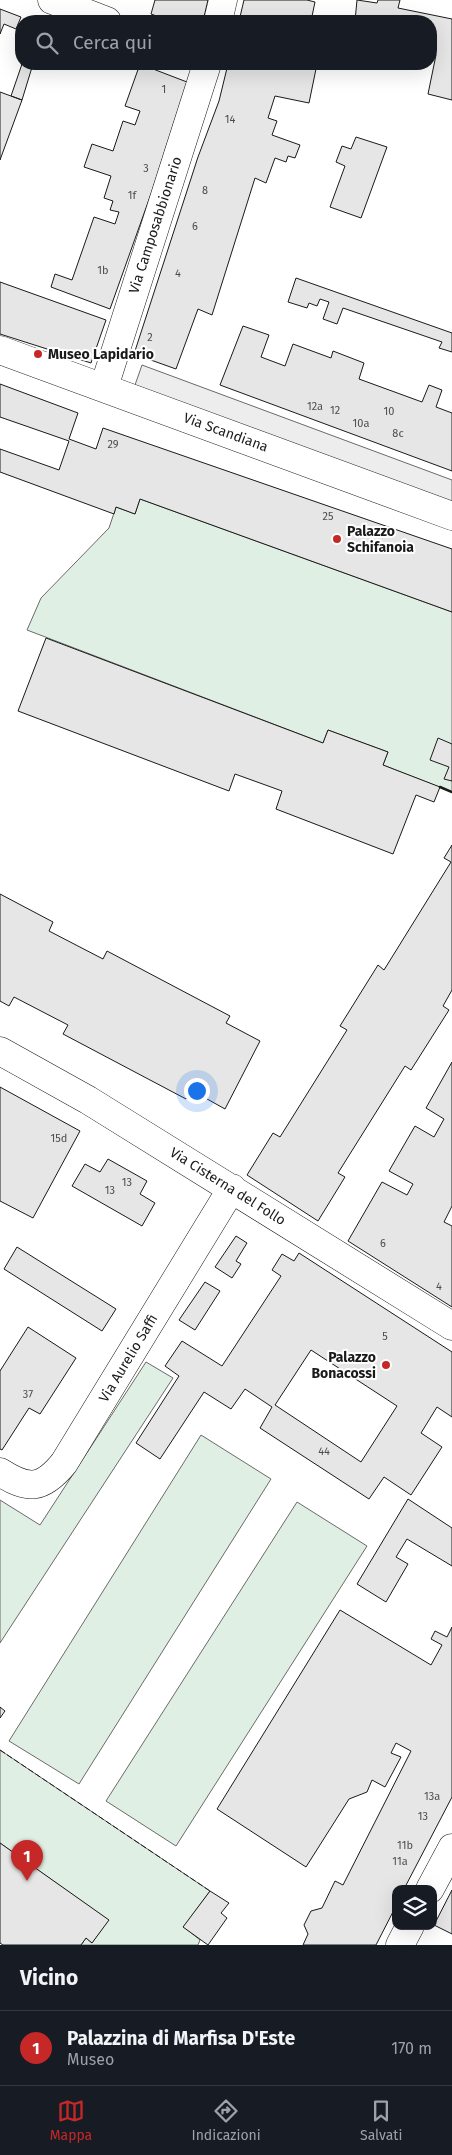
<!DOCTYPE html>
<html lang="it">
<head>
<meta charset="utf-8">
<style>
	body { margin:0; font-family:"Fira Sans",sans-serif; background:#20242c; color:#f1f3f6 }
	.controls { position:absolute; right:15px; bottom:15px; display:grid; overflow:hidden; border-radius:10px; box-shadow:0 5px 20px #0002 }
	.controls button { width:45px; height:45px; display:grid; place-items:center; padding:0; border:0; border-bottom:1px solid #363941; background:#171b24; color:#f1f3f6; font:25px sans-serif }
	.you { position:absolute; left:196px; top:1090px; width:18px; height:18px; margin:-12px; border:4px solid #fff; border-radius:50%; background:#1a73e8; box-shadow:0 0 0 8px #1a73e833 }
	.badge { display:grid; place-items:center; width:32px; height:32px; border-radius:50%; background:#c62828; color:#fff; font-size:16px; font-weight:700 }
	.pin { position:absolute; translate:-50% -41px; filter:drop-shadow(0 1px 2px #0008) }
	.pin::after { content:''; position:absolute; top:26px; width:18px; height:15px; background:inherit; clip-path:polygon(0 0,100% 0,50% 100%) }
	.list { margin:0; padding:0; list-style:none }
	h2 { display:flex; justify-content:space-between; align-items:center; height:65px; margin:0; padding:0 20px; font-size:21px }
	h2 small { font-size:16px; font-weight:400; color:#9ea1a6 }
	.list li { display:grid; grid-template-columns:32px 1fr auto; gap:15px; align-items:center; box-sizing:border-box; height:75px; padding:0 20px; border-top:1px solid #363941 }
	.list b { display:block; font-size:19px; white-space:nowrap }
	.list p { margin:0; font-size:16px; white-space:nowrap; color:#9ea1a6 }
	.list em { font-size:16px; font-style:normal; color:#9ea1a6 }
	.icon { flex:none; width:28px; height:28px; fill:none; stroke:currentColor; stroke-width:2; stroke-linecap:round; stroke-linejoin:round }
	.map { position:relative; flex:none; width:452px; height:1945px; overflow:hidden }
	.search { position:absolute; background:#171b24; box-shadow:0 5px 20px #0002; left:15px; right:15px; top:15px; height:55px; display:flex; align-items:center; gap:12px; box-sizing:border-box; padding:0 18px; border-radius:20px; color:#9ea1a6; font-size:19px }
	.sheet { height:140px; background:#171b24 }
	nav { display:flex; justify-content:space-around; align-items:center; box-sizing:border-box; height:70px; border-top:1px solid #363941; background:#171b24; font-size:14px; color:#9ea1a6 }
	nav a { display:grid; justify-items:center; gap:2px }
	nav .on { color:#c62828 }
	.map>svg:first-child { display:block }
	.green { fill:#e0efe3; stroke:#6a6a6a }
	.parking { fill:#ededed; stroke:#6a6a6a }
	.building { fill:#e6e6e6; stroke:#1a1a1a; fill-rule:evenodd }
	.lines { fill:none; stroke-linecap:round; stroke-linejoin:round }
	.minor-casing { stroke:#1a1a1a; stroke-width:29 }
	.minor { stroke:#fff; stroke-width:28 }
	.fence { stroke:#1a1a1a; stroke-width:1; stroke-dasharray:6 2.5; stroke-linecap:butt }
	.wall { stroke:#1a1a1a; stroke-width:2.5 }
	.poi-dot { fill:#c62828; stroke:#fff; stroke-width:2 }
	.labels { text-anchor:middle; stroke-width:4; stroke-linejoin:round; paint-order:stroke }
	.number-label { font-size:11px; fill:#4d4d4d }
	.street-label { font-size:14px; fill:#1a1a1a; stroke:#fff }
	.poi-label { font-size:14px; font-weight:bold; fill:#1a1a1a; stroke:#fff; text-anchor:start }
</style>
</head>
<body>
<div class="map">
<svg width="452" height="1945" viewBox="0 0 452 1945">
	<rect width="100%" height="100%" fill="#fff"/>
	<path class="green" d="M140,499L452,612V792L383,765L388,752L328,730L323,743L27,630L41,598L109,528L116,507L135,514Z
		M146,1362L173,1378L0,1643V1500L40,1525Z
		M201,1435L271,1479L79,1784L9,1741Z
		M297,1502L367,1546L176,1846L106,1801Z
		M0,1750L210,1891L184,1927L200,1940L198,1945H81L86,1938L92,1943L108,1920L0,1843Z"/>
	<path class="parking" d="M142,365L452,480V503L135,385Z"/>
	<path class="building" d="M155,0H208L203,21H170L151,14Z
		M244,0H307L315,2L311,21H239Z
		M357,0L377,3L378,0H400L398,8L452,19V100L428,94L436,55L431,54V21H355Z
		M0,9L21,17L16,29L4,24L0,34Z
		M22,64H33L22,100L11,96Z
		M140,64L187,82L152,191L110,309L51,287L55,274L72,280L94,217L115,224L119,212L110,210L113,201L104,198L111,176L84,167L92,144L113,151L123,121L135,125L140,111L125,106Z
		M228,64H317L309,103L275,96L268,118L277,121L272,135L300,145L295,158L288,156L286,162L275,158L266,183L255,178L212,315L198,309L176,369L134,354L198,157L219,101Z
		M0,92L22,100L0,160Z
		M356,137L387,147L361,218L330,207L345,166L336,162L342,146L351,149Z
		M296,278L452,333V352L439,348L442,342L343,308L337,324L323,319L329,302L320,299L317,306L309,303L307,308L288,302Z
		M0,282L106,320L91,363L0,334Z
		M243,326L269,335L261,357L285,366L293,344L331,358L333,351L364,363L359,379L422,402L429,385L442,390L436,407L452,413V471L220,385Z
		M0,384L78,413L69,439L96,449L103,428L452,549V612L140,499L135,514L116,507L114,514L0,472V449L59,470L69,441L0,417Z
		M46,638L323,743L328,730L388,752L383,765L440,787L434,802L416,795L393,854L276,809L282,791L235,774L229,791L18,711Z
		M438,738L452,744V781L444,779L449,767L430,760Z
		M452,845V990L443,1006L449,1010L411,1070L405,1066L338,1173L345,1177L318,1221L247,1175L273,1133L280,1137L347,1030L340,1026L378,965L384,970L451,862L444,858Z
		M0,894L53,922L49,931L103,959L107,951L230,1016L226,1023L260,1041L225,1109L191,1090L186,1099L63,1034L68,1025L14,997L9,1006L0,1001Z
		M452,1062V1206L444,1222L452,1226V1307L348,1241L382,1182L407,1195L413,1184L389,1171L415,1126L434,1137L444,1119L426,1108Z
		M0,1087L80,1131L33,1218L0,1201Z
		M108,1159L147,1181L140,1194L155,1203L142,1226L72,1186L85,1164L100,1172Z
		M236,1236L247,1243L236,1261L241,1264L232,1278L215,1267Z
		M17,1247L116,1309L102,1331L4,1269Z
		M299,1253L452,1352V1417L437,1407L421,1433L442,1447L411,1495L384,1477L369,1499L260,1428L272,1407L245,1389L231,1409L204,1392L160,1459L136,1443L179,1376L165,1366L182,1341L222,1366L281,1276L272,1270L282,1254L294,1261ZM311,1350L397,1406L361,1462L275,1405Z
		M205,1282L220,1291L195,1330L179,1320Z
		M28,1327L76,1358L40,1414L29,1408L2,1450L0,1449V1371Z
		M408,1499L452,1528V1566L407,1539L396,1557L408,1564L386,1602L357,1584Z
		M340,1610L431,1665L442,1645L431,1639L435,1631L447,1637L452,1627V1797L404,1889H396V1906L376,1945H303L308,1934L304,1925L311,1911L322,1908L335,1881L343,1885L411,1751L396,1743L391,1753L401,1757L385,1787L372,1780L367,1792L349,1799L306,1867L217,1809Z
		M0,1707L5,1711L0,1718Z
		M0,1843L109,1920L92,1943L86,1938L81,1945H3L0,1943Z
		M452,1890V1934L434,1925Z
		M210,1891L229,1903L221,1913L227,1918L208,1945L183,1927Z"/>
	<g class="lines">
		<g class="minor-casing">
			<path id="minor" d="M52,0L107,21
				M218,21L223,0
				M0,350L452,516
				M104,387L207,64
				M0,1051L88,1100L452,1326
				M0,1472C28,1490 42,1490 64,1463L232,1188
				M430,1889L452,1848
				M400,1945L410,1926"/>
		</g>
		<use href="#minor" class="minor"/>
		<path class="fence" d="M0,1750L210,1891"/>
		<path class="wall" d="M440,787L452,792"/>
	</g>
	<g class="poi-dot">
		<circle cx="38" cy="354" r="5"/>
		<circle cx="337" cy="539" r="5"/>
		<circle cx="386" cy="1365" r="5"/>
	</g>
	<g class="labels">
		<g class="number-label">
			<text x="164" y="93">1</text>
			<text x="230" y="123">14</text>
			<text x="146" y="172">3</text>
			<text x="205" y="194">8</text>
			<text x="132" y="199">1f</text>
			<text x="195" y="230">6</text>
			<text x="103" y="274">1b</text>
			<text x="178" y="277">4</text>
			<text x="150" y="341">2</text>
			<text x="315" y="410">12a</text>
			<text x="335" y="414">12</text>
			<text x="389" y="415">10</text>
			<text x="361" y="427">10a</text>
			<text x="398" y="437">8c</text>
			<text x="113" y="448">29</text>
			<text x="328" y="520">25</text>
			<text x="59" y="1142">15d</text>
			<text x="127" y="1186">13</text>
			<text x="110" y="1194">13</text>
			<text x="383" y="1247">6</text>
			<text x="439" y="1290">4</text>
			<text x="385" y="1340">5</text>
			<text x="28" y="1398">37</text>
			<text x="324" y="1455">44</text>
			<text x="432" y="1800">13a</text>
			<text x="423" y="1820">13</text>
			<text x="405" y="1849">11b</text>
			<text x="400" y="1865">11a</text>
		</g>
		<g class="street-label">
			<text transform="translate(155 225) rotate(-72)" y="5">Via Camposabbionario</text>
			<text transform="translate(226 432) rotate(20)" y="5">Via Scandiana</text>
			<text transform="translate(228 1186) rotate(32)" y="5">Via Cisterna del Follo</text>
			<text transform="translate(128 1358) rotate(-59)" y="5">Via Aurelio Saffi</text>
		</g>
		<g class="poi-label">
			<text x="48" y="359">Museo Lapidario</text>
			<text x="347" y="536">Palazzo<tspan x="347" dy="16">Schifanoia</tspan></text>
			<text x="376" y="1362" text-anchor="end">Palazzo<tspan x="376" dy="16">Bonacossi</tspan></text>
		</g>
	</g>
</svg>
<div class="controls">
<button><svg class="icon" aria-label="layers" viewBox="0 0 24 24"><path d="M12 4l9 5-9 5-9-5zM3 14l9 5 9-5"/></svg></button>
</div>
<div class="you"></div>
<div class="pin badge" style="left:27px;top:1881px">1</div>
<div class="search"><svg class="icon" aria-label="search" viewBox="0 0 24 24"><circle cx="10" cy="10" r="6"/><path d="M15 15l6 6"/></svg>Cerca qui</div>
</div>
<section class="sheet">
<h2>Vicino<small></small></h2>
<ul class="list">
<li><span class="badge">1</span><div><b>Palazzina di Marfisa D'Este</b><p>Museo</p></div><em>170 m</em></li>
</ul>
</section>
<nav>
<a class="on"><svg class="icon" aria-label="map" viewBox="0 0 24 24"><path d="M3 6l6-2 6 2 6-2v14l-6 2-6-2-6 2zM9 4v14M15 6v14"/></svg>Mappa</a>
<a><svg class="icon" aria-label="directions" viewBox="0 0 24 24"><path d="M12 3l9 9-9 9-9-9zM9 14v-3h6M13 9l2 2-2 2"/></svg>Indicazioni</a>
<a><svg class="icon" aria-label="saved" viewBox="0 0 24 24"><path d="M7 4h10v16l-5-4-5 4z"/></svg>Salvati</a>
</nav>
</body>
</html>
